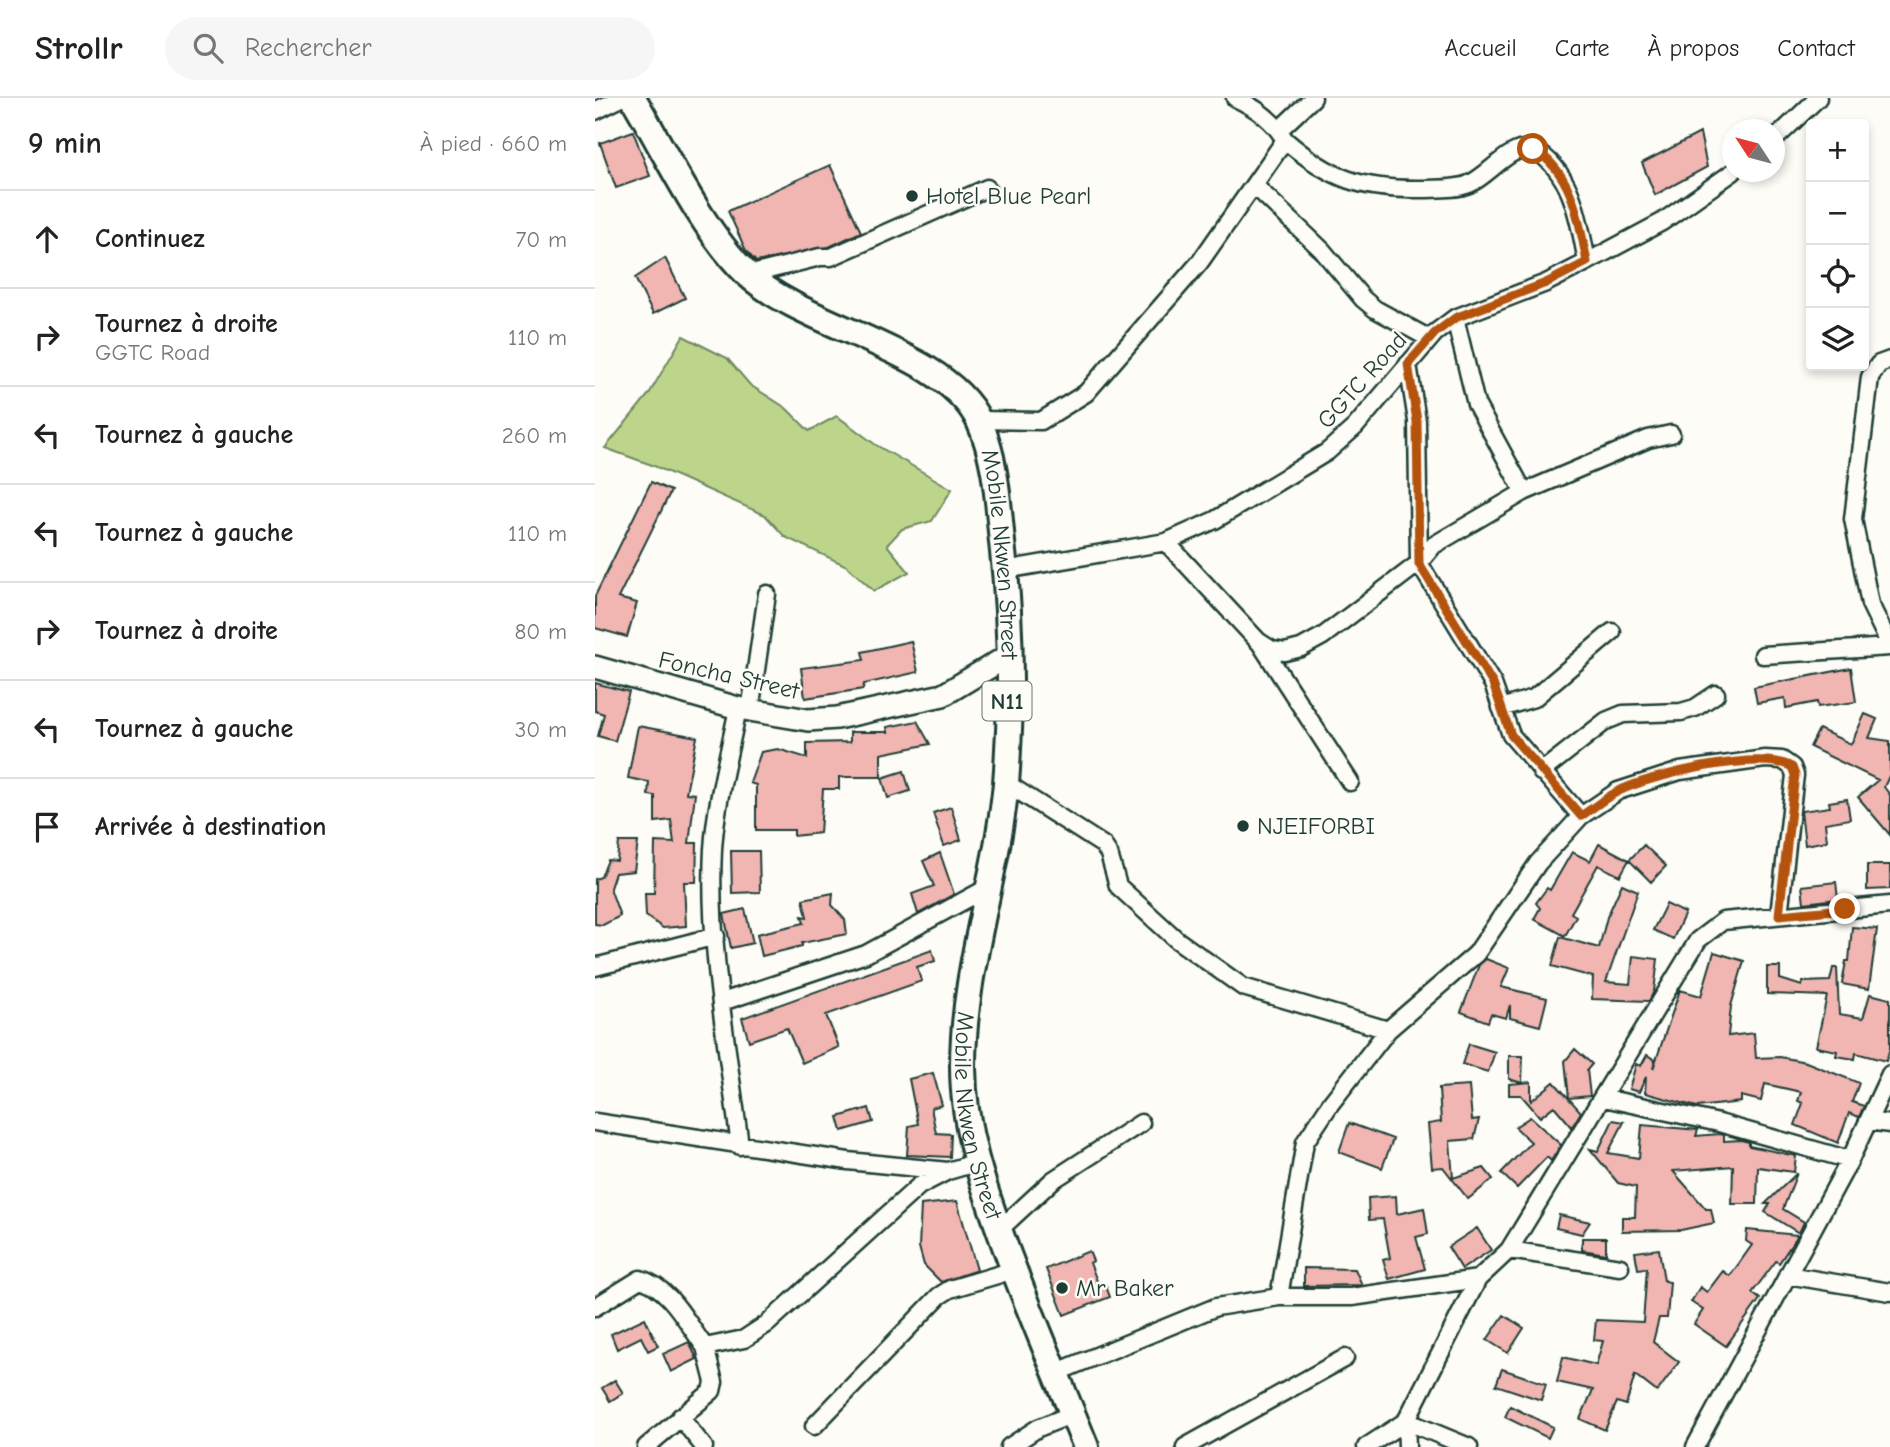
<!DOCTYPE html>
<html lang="fr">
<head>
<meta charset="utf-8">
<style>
	body { margin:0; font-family:"Comic Neue",sans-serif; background:#f6f6f6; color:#222 }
	.controls { position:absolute; right:21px; top:21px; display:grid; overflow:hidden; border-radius:7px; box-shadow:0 4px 10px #0003 }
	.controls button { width:63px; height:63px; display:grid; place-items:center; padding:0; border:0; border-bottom:2px solid #e0e0e0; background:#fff; color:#222; font:35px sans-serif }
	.compass { position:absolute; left:1127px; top:21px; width:63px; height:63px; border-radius:50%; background:#fff; box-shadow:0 4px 10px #0003; rotate:306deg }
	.stop { position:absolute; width:21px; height:21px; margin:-16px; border:5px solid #b45309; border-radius:50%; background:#fff }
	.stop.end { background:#b45309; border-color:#fff; box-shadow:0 2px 7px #0008 }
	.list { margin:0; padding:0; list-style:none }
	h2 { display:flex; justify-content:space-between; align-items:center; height:91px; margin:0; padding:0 28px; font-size:30px }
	h2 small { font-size:23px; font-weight:400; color:#767676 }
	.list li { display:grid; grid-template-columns:46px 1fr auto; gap:21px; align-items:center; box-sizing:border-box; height:98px; padding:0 28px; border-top:2px solid #e0e0e0 }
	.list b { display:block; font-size:26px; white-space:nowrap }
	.list p { margin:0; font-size:23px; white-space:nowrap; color:#767676 }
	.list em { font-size:23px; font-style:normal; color:#767676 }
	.icon { flex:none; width:38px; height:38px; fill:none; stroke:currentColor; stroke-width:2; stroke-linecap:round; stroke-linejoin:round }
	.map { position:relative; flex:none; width:1295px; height:1349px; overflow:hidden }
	header { display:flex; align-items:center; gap:42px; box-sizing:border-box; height:98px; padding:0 35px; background:#fff; border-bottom:2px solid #e0e0e0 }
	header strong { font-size:33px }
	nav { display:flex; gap:38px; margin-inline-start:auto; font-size:24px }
	.search { width:490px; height:63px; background:#f6f6f6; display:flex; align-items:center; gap:18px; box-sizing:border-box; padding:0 24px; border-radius:38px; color:#767676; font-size:26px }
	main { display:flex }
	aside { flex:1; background:#fff }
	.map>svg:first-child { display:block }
	.green { fill:#bdd58b; stroke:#6e8960; stroke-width:2 }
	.building { fill:#f1b5b2; stroke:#1f3d34; stroke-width:2 }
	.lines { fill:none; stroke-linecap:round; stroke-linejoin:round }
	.minor-casing { stroke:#1f3d34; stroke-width:21 }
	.major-casing { stroke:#1f3d34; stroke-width:26 }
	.highway-casing { stroke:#1f3d34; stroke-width:30 }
	.minor { stroke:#fdfcf7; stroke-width:16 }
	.major { stroke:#fdfcf7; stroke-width:21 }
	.highway { stroke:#fdfcf7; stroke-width:24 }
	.route { stroke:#b45309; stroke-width:9 }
	.poi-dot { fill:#1f3d34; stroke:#fdfcf7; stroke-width:2.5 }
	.labels { text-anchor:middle; stroke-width:5; stroke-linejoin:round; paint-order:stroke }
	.shield { fill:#fdfcf7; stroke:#62766e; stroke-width:2 }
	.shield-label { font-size:23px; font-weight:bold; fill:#1f3d34 }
	.poi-label { font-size:24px; fill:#1f3d34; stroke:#fdfcf7; text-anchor:start }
	.street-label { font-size:24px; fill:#1f3d34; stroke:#fdfcf7 }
</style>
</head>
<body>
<header>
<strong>Strollr</strong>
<div class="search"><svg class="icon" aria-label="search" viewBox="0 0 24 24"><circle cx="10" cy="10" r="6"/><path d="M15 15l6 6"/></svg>Rechercher</div>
<nav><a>Accueil</a><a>Carte</a><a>À propos</a><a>Contact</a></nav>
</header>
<main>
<aside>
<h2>9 min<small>À pied · 660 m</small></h2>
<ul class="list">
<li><svg class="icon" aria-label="ahead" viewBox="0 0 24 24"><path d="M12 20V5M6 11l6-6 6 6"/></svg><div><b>Continuez</b></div><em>70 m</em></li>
<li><svg class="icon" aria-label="right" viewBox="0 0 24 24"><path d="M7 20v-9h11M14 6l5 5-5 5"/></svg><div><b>Tournez à droite</b><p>GGTC Road</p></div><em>110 m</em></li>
<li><svg class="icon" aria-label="left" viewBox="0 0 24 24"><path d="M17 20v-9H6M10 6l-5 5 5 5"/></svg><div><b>Tournez à gauche</b></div><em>260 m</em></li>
<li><svg class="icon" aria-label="left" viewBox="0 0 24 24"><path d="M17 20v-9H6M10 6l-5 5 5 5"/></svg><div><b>Tournez à gauche</b></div><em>110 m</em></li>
<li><svg class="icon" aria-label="right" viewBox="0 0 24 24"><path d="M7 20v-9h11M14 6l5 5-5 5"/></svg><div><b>Tournez à droite</b></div><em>80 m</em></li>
<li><svg class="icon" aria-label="left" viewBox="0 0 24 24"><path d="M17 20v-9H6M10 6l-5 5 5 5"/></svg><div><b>Tournez à gauche</b></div><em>30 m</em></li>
<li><svg class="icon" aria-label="arrive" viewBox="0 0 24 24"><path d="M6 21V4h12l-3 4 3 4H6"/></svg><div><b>Arrivée à destination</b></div></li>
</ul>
</aside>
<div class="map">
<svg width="1295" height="1349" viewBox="0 0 1295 1349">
	<rect width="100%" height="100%" fill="#fdfcf7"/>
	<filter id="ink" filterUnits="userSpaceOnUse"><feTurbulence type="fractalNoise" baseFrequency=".0143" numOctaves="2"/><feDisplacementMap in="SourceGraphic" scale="14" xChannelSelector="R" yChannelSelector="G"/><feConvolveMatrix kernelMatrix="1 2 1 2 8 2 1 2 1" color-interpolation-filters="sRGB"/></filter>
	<g filter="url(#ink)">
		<path class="green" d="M88,238L132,260L155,287L191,310L214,333L242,318L281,347L357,391L337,423L307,431L292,447L314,474L279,493L252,468L190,439L170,417L57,367L10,350L54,296Z"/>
		<path class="building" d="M38,33L55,78L21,90L5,45Z
			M1105,35L1112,69L1060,97L1047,65Z
			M235,67L266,134L234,149L161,164L151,153L133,113Z
			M70,160L90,200L58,216L40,180Z
			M56,384L76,393L23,500L42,505L32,539L0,530V498Z
			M316,543L323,574L269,586L268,591L210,600L206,570L269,562L267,554Z
			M1256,570L1261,604L1223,609L1222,604L1191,610L1190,600L1162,605L1159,589Z
			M0,585L34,594L20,643L3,638L9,616L0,613Z
			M1270,616L1282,621L1274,640L1295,643V676L1289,689L1295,697V737L1263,699L1283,682L1215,649L1224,631L1256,646Z
			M322,623L335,646L286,656V679H244V691H228L225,735L199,738V732H161V687L155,685L166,654L183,651L212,660V645L255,644V634H293L292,629Z
			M43,628L102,639L91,695L100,696L94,745H102L101,784H89L91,828L68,830L51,818L50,795H59L60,744L79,745L76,722L60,724V698L53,697L54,684L33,680Z
			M309,673L315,693L293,700L287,680Z
			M1252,701L1255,721L1230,725L1232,743L1210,747L1206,713L1235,709L1234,704Z
			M356,709L366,742L349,748L338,715Z
			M24,744H43L39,773L20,775L15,790L25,818L8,827L0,826V781L6,779L13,762L22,763Z
			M1004,746L1034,762L1025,778L1003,767L976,815L981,818L970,838L939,821L945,810L941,805L952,790L955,792L977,754L995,763Z
			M1049,747L1071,768L1056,784L1034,762Z
			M136,753H164L165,794L137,795Z
			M345,755L359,796L323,816L317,796L339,788L328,763Z
			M1272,767H1295V791L1272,792Z
			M1241,784L1243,801L1209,805L1207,788Z
			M1027,786L1043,793L1011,884L1035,886L1038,858L1063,861L1059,893L1054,903L997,901L998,879L957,868L965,839L1004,850L1012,819Z
			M238,795L237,807L250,822L252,836L207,845V848L167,858L162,836L209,825L207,818L212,819L208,801Z
			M1071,806L1090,815L1078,841L1058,832Z
			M150,811L158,845L136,850L129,816Z
			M1257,829L1282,831L1274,891L1247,886L1251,863H1254Z
			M337,852L340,863L322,869L327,883L231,917L244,949L207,965L192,930L154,943L147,920Z
			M1119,854L1149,863L1136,908L1133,938L1159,935L1161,960L1185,959L1211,964L1264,985L1257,1004L1269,1008L1264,1019L1254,1015L1243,1045L1200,1027L1208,1005L1203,1003L1206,994L1170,986L1166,1003L1146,998V1004L1102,1009L1050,995L1051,979L1044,994L1034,991L1041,966L1046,968L1052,957L1060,962L1058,971L1085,892L1106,898Z
			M891,861L914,870L906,889L952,900L945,928L915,920V907L911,920L896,916L893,924L866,914L884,867Z
			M1172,869H1185V881L1207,888L1208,884L1235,883L1238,870H1242L1244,916L1268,920L1275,896L1295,901V950L1291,963L1261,955L1260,961L1241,958L1242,953L1221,949L1232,898L1172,896Z
			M874,946L900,954L893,974L867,966Z
			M980,951L997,966L992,972L995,998L974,1000L970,963Z
			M914,958H928L927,985L914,981Z
			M338,975L347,1007L336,1010L341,1035L356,1036L355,1059L312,1057L314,1028L323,1026L314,981Z
			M936,984V1003L959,984L986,1014L977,1029L959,1008L945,1019L926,997H914V986Z
			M874,988L877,1022L884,1021L879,1041L855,1043L858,1080L889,1070L898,1081L873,1101L848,1069L837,1070L833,1026L846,1024L844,990Z
			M274,1010L278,1024L247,1033L243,1019Z
			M935,1019L966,1047L956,1063L952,1059L922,1090L906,1075L936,1044L920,1029Z
			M1018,1022L1029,1024L1013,1055L1044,1060L1047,1027L1103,1032L1101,1038L1125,1036L1129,1037V1043L1146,1042L1154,1044V1048L1201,1058L1199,1074L1163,1069L1162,1106H1137L1138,1068L1078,1073L1111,1111H1116L1119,1125L1086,1132L1027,1133V1119H1040L1041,1089L1023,1085L995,1051L1003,1053Z
			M754,1025L798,1041L787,1070L744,1054Z
			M1202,1075L1188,1111L1209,1124L1204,1135L1170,1114L1175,1106H1170Z
			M801,1098L802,1116L829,1110L833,1136L821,1139L830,1171L794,1181L788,1162L795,1160L788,1121L774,1122L773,1100Z
			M362,1103L382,1172L346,1184L329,1167L324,1149L326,1107Z
			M964,1117L995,1124L987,1136L961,1130Z
			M882,1130L896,1152L867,1171L853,1149Z
			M1152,1132L1203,1137L1184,1165L1181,1163L1157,1195L1165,1201L1131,1248L1099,1226L1108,1212L1096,1204L1105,1189L1112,1194L1128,1173L1135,1178L1157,1147L1151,1143Z
			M987,1140H1011V1156L987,1152Z
			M1064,1151L1069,1183L1075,1184L1072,1220H1064L1058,1244L1084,1264L1062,1294L1040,1277L1031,1307L1022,1304L1010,1332L985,1321L998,1292L962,1284L968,1259L1001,1267L1008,1243L999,1242L1001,1222L1048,1224L1052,1170L1043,1171L1040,1154Z
			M494,1153L498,1163L495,1165L504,1188L510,1186L515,1199L469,1217L451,1171Z
			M709,1170L760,1171L767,1187L709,1188Z
			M909,1217L929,1230L913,1255L892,1242Z
			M50,1220L63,1248L53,1253L46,1239L22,1251L16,1236Z
			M94,1244L102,1261L76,1274L68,1256Z
			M907,1271L951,1286L946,1302L901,1287Z
			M20,1282L28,1295L15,1303L7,1290Z
			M915,1308L958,1329L953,1340L910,1319Z"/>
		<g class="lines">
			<g class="minor-casing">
				<path id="minor" d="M640,0C660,9 679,23 690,42
					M0,13L26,0
					M684,32L718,0
					M1180,41L1223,0
					M660,88L727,152L768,201L780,211L835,241
					M153,177L225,159H236L392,90
					M860,220L881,306L929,394
					M1295,262L1284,266L1275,279L1258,421L1275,506L1295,547
					M813,266L822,323L824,465L898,586L916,637L986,718
					M383,322L446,323L491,295L605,164L690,42C735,81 767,92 826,91C841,90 860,92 874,86C894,78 915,46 938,51C978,74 984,122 992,164
					M571,444L663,543L677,552L690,554L706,550L728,538L824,465L839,447L856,437L929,394L1053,341L1076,336
					M410,472L571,444L620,422L732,354L760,329L840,235L860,220L951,185L992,164L1067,124L1138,74
					M665,545L755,684
					M1168,557L1295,549
					M143,610C134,656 121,704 118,751C113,849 133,951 145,1048
					M906,610L939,600L1017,534
					M155,613L172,496
					M946,674L1011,623L1028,616L1086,614L1100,610L1121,596
					M411,685L508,747L514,756L523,788L582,842L648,889L793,932
					M0,869L121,838
					M127,904L271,856L394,789
					M1009,1000L1124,1025L1255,1062
					M1273,1023L1295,1026
					M0,1024L253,1063L353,1073L380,1065
					M404,1132L458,1082L546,1025
					M914,1152L1025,1169
					M1192,1177L1295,1194
					M684,1199L710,1044L736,1005L793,932L881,856L943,765L986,718L1023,693L1085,673L1170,661L1187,662L1197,669L1200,677L1184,817
					M0,1209L45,1181C75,1189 92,1225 110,1249L149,1241L172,1226L324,1088L353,1073
					M460,1275L621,1209L684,1199H757L883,1181
					M85,1319L109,1349
					M219,1328L344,1198L355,1191L419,1172
					M51,1349L117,1293L119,1284L110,1249
					M414,1349L443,1330L478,1316
					M590,1349L750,1260
					M771,1349L811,1323L874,1349
					M812,1349L811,1323L883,1181L914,1152L1103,842L1128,823L1295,807
					M1100,1349L1255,1062L1295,976"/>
			</g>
			<g class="major-casing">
				<path id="major" d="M0,569L143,610L213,622L242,620L348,597L413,558"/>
			</g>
			<g class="highway-casing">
				<g id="highway">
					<path id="s1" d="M38,0C71,55 106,131 151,175C211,231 350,251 384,323C401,360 403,404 407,444C416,521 417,608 411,685C402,780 368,871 368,968C368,1032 388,1088 410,1148C435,1216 464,1282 491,1349"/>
				</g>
			</g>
			<use href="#minor" class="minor"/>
			<use href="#major" class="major"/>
			<use href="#highway" class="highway"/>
		</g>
	</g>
	<g class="lines" filter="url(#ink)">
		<path class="route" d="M938,51C978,74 984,122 992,164L951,185L860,220L840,235L813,266L822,323L824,466L898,586L916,637L986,718C998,710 1010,700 1022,694C1054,677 1167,651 1197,669L1200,677L1184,817L1250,811"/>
	</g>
	<g class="poi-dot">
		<circle cx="317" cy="98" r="7"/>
		<circle cx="648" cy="728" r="7"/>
		<circle cx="467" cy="1190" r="7"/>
	</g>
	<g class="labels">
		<rect class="shield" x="387.5" y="583.5" width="49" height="39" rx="5"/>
		<g class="shield-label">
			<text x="412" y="611">N11</text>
		</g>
		<g class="poi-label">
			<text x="331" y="106">Hotel Blue Pearl</text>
			<text x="662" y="736">NJEIFORBI</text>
			<text x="481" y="1198">Mr Baker</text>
		</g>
		<g class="street-label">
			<text transform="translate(767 282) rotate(-48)" y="8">GGTC Road</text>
			<text dy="8" stroke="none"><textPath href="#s1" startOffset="625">Mobile Nkwen Street</textPath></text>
			<text transform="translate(134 577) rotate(13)" y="8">Foncha Street</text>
			<text dy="8" stroke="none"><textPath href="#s1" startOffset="1192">Mobile Nkwen Street</textPath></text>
		</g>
	</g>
</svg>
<div class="controls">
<button>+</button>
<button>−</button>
<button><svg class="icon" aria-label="locate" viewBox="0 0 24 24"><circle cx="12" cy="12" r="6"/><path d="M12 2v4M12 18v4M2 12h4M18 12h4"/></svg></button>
<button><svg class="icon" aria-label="layers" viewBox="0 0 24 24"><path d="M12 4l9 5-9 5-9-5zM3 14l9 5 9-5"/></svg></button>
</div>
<svg class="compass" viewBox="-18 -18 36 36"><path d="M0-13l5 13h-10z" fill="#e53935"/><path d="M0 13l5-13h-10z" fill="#767676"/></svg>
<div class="stop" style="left:938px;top:51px"></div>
<div class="stop end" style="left:1250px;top:811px"></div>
</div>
</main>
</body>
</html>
